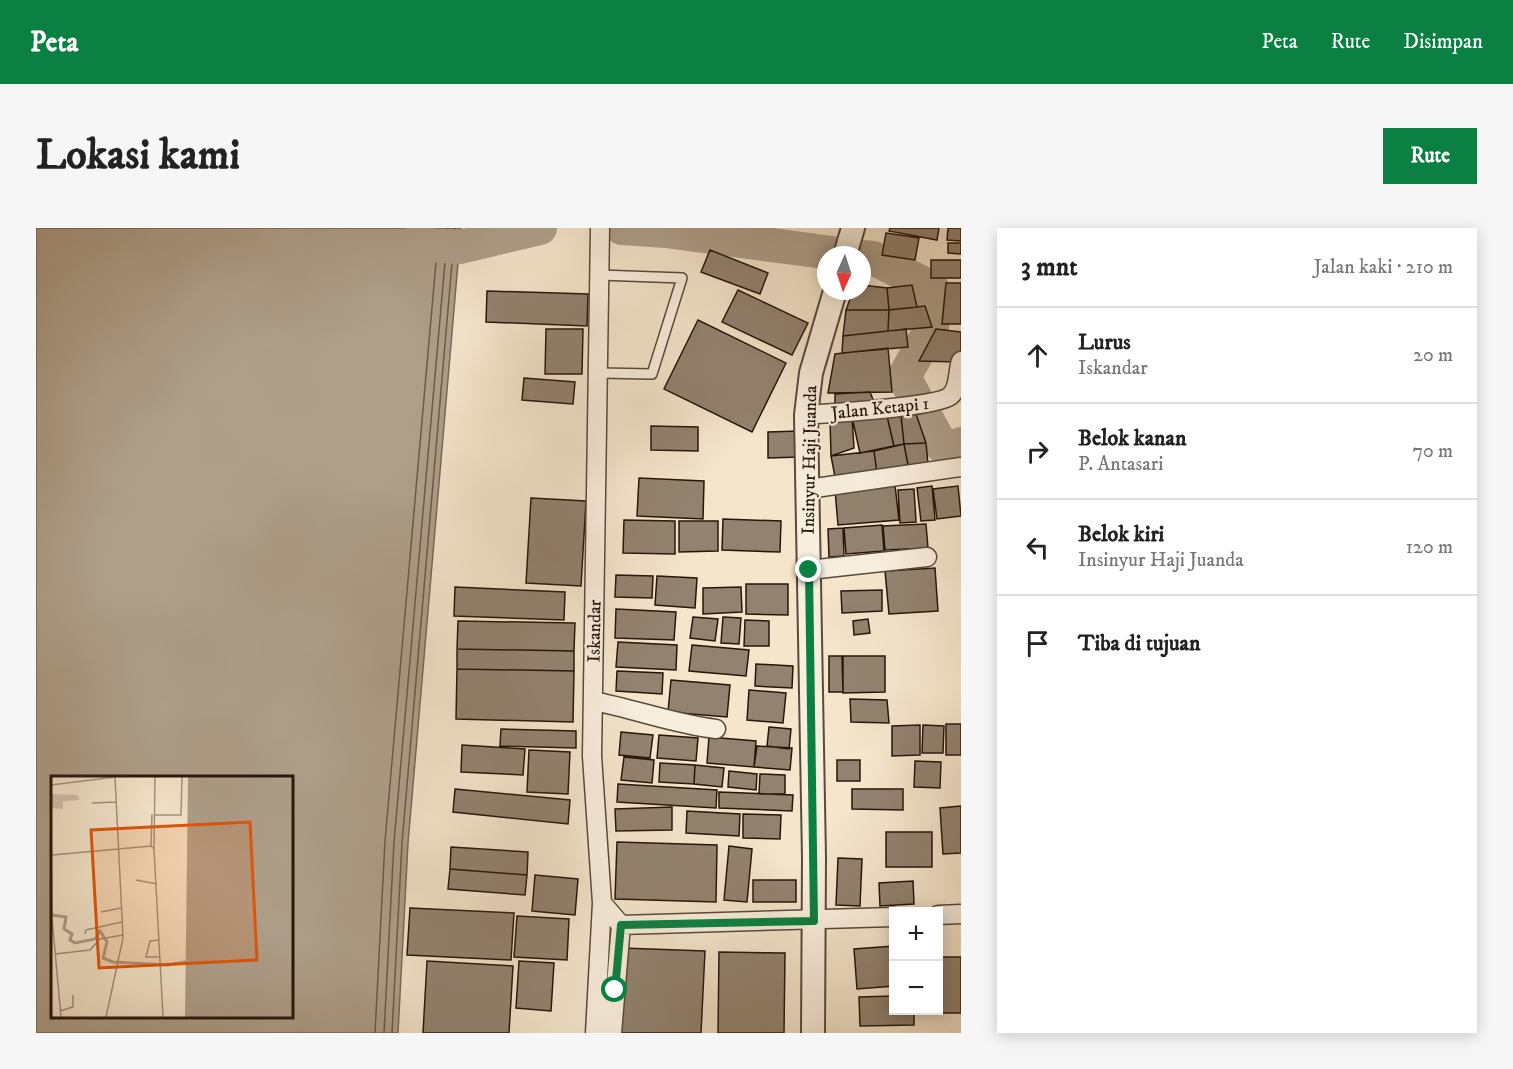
<!DOCTYPE html>
<html lang="id">
<head>
<meta charset="utf-8">
<style>
	body { margin:0; font-family:"IM FELL DW Pica",serif; background:#f6f6f6; color:#222 }
	.controls { position:absolute; right:18px; bottom:18px; display:grid; overflow:hidden; border-radius:0px; box-shadow:0 3px 15px #0003 }
	.controls button { width:54px; height:54px; display:grid; place-items:center; padding:0; border:0; border-bottom:2px solid #e0e0e0; background:#fff; color:#222; font:30px sans-serif }
	.compass { position:absolute; left:781px; top:18px; width:54px; height:54px; border-radius:50%; background:#fff; box-shadow:0 3px 15px #0003; rotate:183deg }
	.stop { position:absolute; width:18px; height:18px; margin:-14px; border:4px solid #0b8043; border-radius:50%; background:#fff }
	.stop.end { background:#0b8043; border-color:#fff; box-shadow:0 2px 6px #0008 }
	.list { margin:0; padding:0; list-style:none }
	h2 { display:flex; justify-content:space-between; align-items:center; height:78px; margin:0; padding:0 24px; font-size:26px }
	h2 small { font-size:20px; font-weight:400; color:#767676 }
	.list li { display:grid; grid-template-columns:39px 1fr auto; gap:18px; align-items:center; box-sizing:border-box; height:96px; padding:0 24px; border-top:2px solid #e0e0e0 }
	.list b { display:block; font-size:22px; white-space:nowrap }
	.list p { margin:0; font-size:20px; white-space:nowrap; color:#767676 }
	.list em { font-size:20px; font-style:normal; color:#767676 }
	.icon { flex:none; width:33px; height:33px; fill:none; stroke:currentColor; stroke-width:2; stroke-linecap:round; stroke-linejoin:round }
	.map { position:relative; flex:none; width:925px; height:805px; overflow:hidden; border-radius:0px }
	header { display:flex; align-items:center; gap:36px; box-sizing:border-box; height:84px; padding:0 30px; background:#0b8043; color:#fff }
	header strong { font-size:28px }
	nav { display:flex; gap:33px; margin-inline-start:auto; font-size:21px }
	.intro { display:flex; align-items:center; justify-content:space-between; box-sizing:border-box; height:144px; padding:0 36px }
	h1 { margin:0; font-size:42px }
	.button { padding:15px 27px; border-radius:0px; background:#0b8043; color:#fff; font-size:21px; font-weight:700 }
	main { display:flex; gap:36px; padding:0 36px }
	aside { flex:1; background:#fff; border-radius:0px; box-shadow:0 3px 15px #0003 }
	.map>svg:first-child { display:block }
	.water { fill:#ae9f8a; stroke:#786858; stroke-width:1.5; fill-rule:evenodd }
	.lines { fill:none; stroke-linecap:round; stroke-linejoin:round }
	.shore { stroke:#6a5a4b; stroke-width:1.5 }
	.river { stroke:#ae9f8a; stroke-width:34 }
	.building { fill:#92826f; stroke:#27160c; stroke-width:1.5 }
	.service-casing { stroke:#5a4a3c; stroke-width:12 }
	.minor-casing { stroke:#5a4a3c; stroke-width:21 }
	.tertiary-casing { stroke:#5a4a3c; stroke-width:26 }
	.service { stroke:#f8eedd; stroke-width:9 }
	.minor { stroke:#f8eedd; stroke-width:18 }
	.tertiary { stroke:#f8eedd; stroke-width:22 }
	.route { stroke:#0b8043; stroke-width:8 }
	.labels { text-anchor:middle; stroke-width:4.5; stroke-linejoin:round; paint-order:stroke }
	.street-label { font-size:18px; fill:#27160c; stroke:#f8eedd }
	.inset-river { fill:none; stroke:#ae9f8a; stroke-width:3 }
	.inset-road { fill:none; stroke:#a2927f; stroke-width:1.5 }
	.view { fill:#de560c; fill-opacity:0.15; stroke:#de560c; stroke-width:3 }
	.inset-edge { fill:none; stroke:#27160c; stroke-width:3 }
</style>
</head>
<body>
<header>
<strong>Peta</strong>
<nav><a>Peta</a><a>Rute</a><a>Disimpan</a></nav>
</header>
<div class="intro"><h1>Lokasi kami</h1><a class="button">Rute</a></div>
<main>
<div class="map">
<svg width="925" height="805" viewBox="0 0 925 805">
	<rect width="100%" height="100%" fill="#f4e5cb"/>
	<filter id="stains"><feTurbulence type="fractalNoise" baseFrequency=".00333" numOctaves="4"/><feColorMatrix values="0 0 0 0 .2 0 0 0 0 .09 0 0 0 0 .02 0 0 0 .5 -.17"/></filter>
	<radialGradient id="worn" r=".72"><stop offset=".6" stop-color="#630" stop-opacity="0"/><stop offset="1" stop-color="#630" stop-opacity=".3"/></radialGradient>
	<path class="water" d="M0,0H425L372,615L362,805H0ZM16,550H255V788H16Z"/>
	<g class="lines">
		<path class="shore" d="M339,805L349,613L403,0
			M348,805L358,614L412,0
			M356,805L366,615L419,0"/>
		<path class="river" d="M586,0L630,3L811,27
			M377,16L424,19L504,0
			M826,29L837,30L896,60V99L868,149L905,217L922,220L925,216"/>
	</g>
	<path class="building" d="M854,0H903L901,12L853,3Z
		M912,0H925V13L911,12Z
		M850,5L883,10L879,32L846,27Z
		M912,15H925V26L912,25Z
		M674,22L732,45L724,66L665,44Z
		M895,32H925V50H895Z
		M910,55H925V96H906Z
		M826,57L851,60L853,82H810L817,63H826Z
		M876,57L881,79L853,82L851,60Z
		M702,62L772,95L756,127L686,94Z
		M451,63L552,66L551,98L450,94Z
		M889,78L896,99L852,103L853,82Z
		M810,82H853L852,103L807,108Z
		M662,92L750,135L716,204L628,161Z
		M510,101H547L546,146H509Z
		M870,101L872,119L806,125L807,108Z
		M900,101L925,104V131L922,134L883,133Z
		M852,120L856,164L792,165L799,126Z
		M488,150L539,154L537,176L486,172Z
		M834,164L840,179L799,175V166Z
		M864,178L868,216L858,218L850,184Z
		M864,178L879,183L890,215L868,216Z
		M850,184L858,218L824,225L816,189Z
		M816,189L818,220L795,228L794,191Z
		M615,198L662,199V223L615,222Z
		M763,203L764,229L732,230V204Z
		M890,215L892,236L872,237L868,216Z
		M868,216L872,237L841,245L838,223Z
		M838,223L841,245L799,249L795,228Z
		M603,250L668,253L667,291L601,288Z
		M859,257L863,292L802,297L799,262Z
		M896,258L899,292L885,293L881,260Z
		M922,258L925,288L901,291L897,261Z
		M878,261L880,294L864,295L862,262Z
		M495,270L550,273L545,358L490,355Z
		M687,291L745,293L744,324L686,322Z
		M588,292L639,293V326L587,325Z
		M643,293H682V323L643,324Z
		M890,296L892,320L849,322L847,298Z
		M846,297L848,323L810,326L808,300Z
		M807,300L808,328L793,329L792,301Z
		M899,340L902,383L853,386L849,343Z
		M580,347L617,348L616,370L579,369Z
		M621,348L661,350L659,380L619,377Z
		M710,356H752V387L710,386Z
		M419,359L529,364L528,392L418,388Z
		M705,359L706,384L667,386V360Z
		M846,362V383L806,385L805,363Z
		M580,381L640,384L638,412L579,410Z
		M657,389L682,391L679,413L654,410Z
		M687,389L705,390L703,416L685,415Z
		M832,391L834,405L818,407L817,393Z
		M709,392L733,393V418H708Z
		M422,393L539,395L538,423L421,421Z
		M582,414L641,417L640,442L580,439Z
		M656,417L713,422L710,448L653,443Z
		M421,421L538,423V443L421,441Z
		M793,428H806L807,464H793Z
		M807,428H849V464L807,465Z
		M720,436L757,438L756,460L719,458Z
		M421,441L538,443L537,494L420,491Z
		M581,443L627,445L626,466L580,463Z
		M635,452L694,457L691,489L632,484Z
		M713,462L750,465L747,495L711,492Z
		M814,471L851,472L853,495L815,494Z
		M910,496H925V527H910Z
		M884,497V527L856,528V498Z
		M887,497L908,498L907,525H886Z
		M733,499L755,501L753,521L731,518Z
		M465,501L540,503V520L464,518Z
		M585,504L617,507L614,530L583,527Z
		M623,507L662,510L660,533L621,530Z
		M673,509L720,513L718,539L671,535Z
		M426,517L489,521L487,547L425,544Z
		M721,518L756,520L754,542L718,539Z
		M493,522L534,524L532,566L491,564Z
		M588,529L618,532L616,555L585,552Z
		M801,532H824V553H801Z
		M879,533L905,534L904,560L878,559Z
		M624,535L659,537L658,556L623,554Z
		M659,537L688,540L686,559L658,556Z
		M693,543L721,546L720,562L692,559Z
		M724,546L749,547V566H723Z
		M582,556L681,562L680,580L581,574Z
		M419,561L534,572L532,596L417,584Z
		M816,561H867V582L816,581Z
		M683,564L757,567L756,583L683,580Z
		M925,578V625L907,626L904,580Z
		M636,579V602L580,603L579,581Z
		M651,583L704,586L703,608L650,605Z
		M707,586L745,587L744,611L707,610Z
		M850,604H896V639H850Z
		M581,614L681,617L680,674L579,671Z
		M693,618L716,621L711,674L688,672Z
		M415,619L492,624L491,647L414,641Z
		M802,630L826,631L824,678L800,677Z
		M414,641L491,647L489,667L412,661Z
		M499,647L542,651L539,687L496,683Z
		M717,652H760V674H717Z
		M877,653L878,676L844,678L843,655Z
		M374,680L478,685L475,732L371,727Z
		M481,688L533,691L531,732L478,729Z
		M858,718V758L821,761L818,721Z
		M586,720L669,723L665,805H582Z
		M683,724L749,725L748,805H682Z
		M902,729H925V785H895V782H902Z
		M391,733L477,738L473,805H387Z
		M483,733L518,735L515,783L480,780Z
		M858,768V782H878V797L824,798L823,769Z"/>
	<g class="lines">
		<g class="service-casing">
			<path id="service" d="M563,145L616,146L646,50L564,47"/>
		</g>
		<g class="minor-casing">
			<path id="minor" d="M770,187C794,185 901,179 914,168C924,160 921,143 925,133
				M772,261L925,239
				M773,342L891,329
				M557,473C599,481 638,496 680,501
				M566,675L585,697L858,689
				M902,687L925,686
				M559,805L566,675L556,528L564,0
				M576,805L585,697"/>
		</g>
		<g class="tertiary-casing">
			<path id="tertiary" d="M809,27L817,0
				M777,805L778,630L770,187L775,145L799,63"/>
		</g>
		<use href="#service" class="service"/>
		<use href="#minor" class="minor"/>
		<use href="#tertiary" class="tertiary"/>
	</g>
	<g class="lines">
		<path class="route" d="M579,762L585,697L778,693L773,342"/>
	</g>
	<g class="labels">
		<g class="street-label">
			<text transform="translate(844 180) rotate(-6)" y="6">Jalan Ketapi 1</text>
			<text transform="translate(773 232) rotate(-89)" y="6">Insinyur Haji Juanda</text>
			<text transform="translate(558 403) rotate(-89)" y="6">Iskandar</text>
		</g>
	</g>
	<g transform="translate(15 548)">
		<rect width="242" height="242" fill="#f4e5cb"/>
		<path d="M1,18L27,19L28,24L12,25V33L1,32Z" fill="#d1c2ab"/>
		<path d="M137,1H241V241H134Z" fill="#ae9f8a"/>
		<path class="inset-river" d="M0,139L15,141L13,153L21,158L19,164L24,167L44,163L49,155L56,166L52,182L62,186L117,189L140,185M228,241L239,1"/>
		<path class="inset-road" d="M104,1L103,73L112,241M0,9L64,1M41,27L65,26M103,39H130L131,1M0,66L1,142L10,241M100,70L101,38M1,79L100,70L103,73M85,104L106,108M50,136L70,132M34,158L35,154L71,146M108,164L99,165L95,181H109M4,178L39,174L49,163L72,159M9,235L22,231V219M55,241L72,162L64,1"/>
		<path class="view" d="M199,46L206,184L48,192L40,54Z"/>
		<rect width="242" height="242" class="inset-edge"/>
	</g>
	<rect width="100%" height="100%" filter="url(#stains)"/>
	<rect width="100%" height="100%" fill="url(#worn)"/>
</svg>
<div class="controls">
<button>+</button>
<button>−</button>
</div>
<svg class="compass" viewBox="-18 -18 36 36"><path d="M0-13l5 13h-10z" fill="#e53935"/><path d="M0 13l5-13h-10z" fill="#767676"/></svg>
<div class="stop" style="left:579px;top:762px"></div>
<div class="stop end" style="left:773px;top:342px"></div>
</div>
<aside>
<h2>3 mnt<small>Jalan kaki · 210 m</small></h2>
<ul class="list">
<li><svg class="icon" aria-label="ahead" viewBox="0 0 24 24"><path d="M12 20V5M6 11l6-6 6 6"/></svg><div><b>Lurus</b><p>Iskandar</p></div><em>20 m</em></li>
<li><svg class="icon" aria-label="right" viewBox="0 0 24 24"><path d="M7 20v-9h11M14 6l5 5-5 5"/></svg><div><b>Belok kanan</b><p>P. Antasari</p></div><em>70 m</em></li>
<li><svg class="icon" aria-label="left" viewBox="0 0 24 24"><path d="M17 20v-9H6M10 6l-5 5 5 5"/></svg><div><b>Belok kiri</b><p>Insinyur Haji Juanda</p></div><em>120 m</em></li>
<li><svg class="icon" aria-label="arrive" viewBox="0 0 24 24"><path d="M6 21V4h12l-3 4 3 4H6"/></svg><div><b>Tiba di tujuan</b></div></li>
</ul>
</aside>
</main>
</body>
</html>
